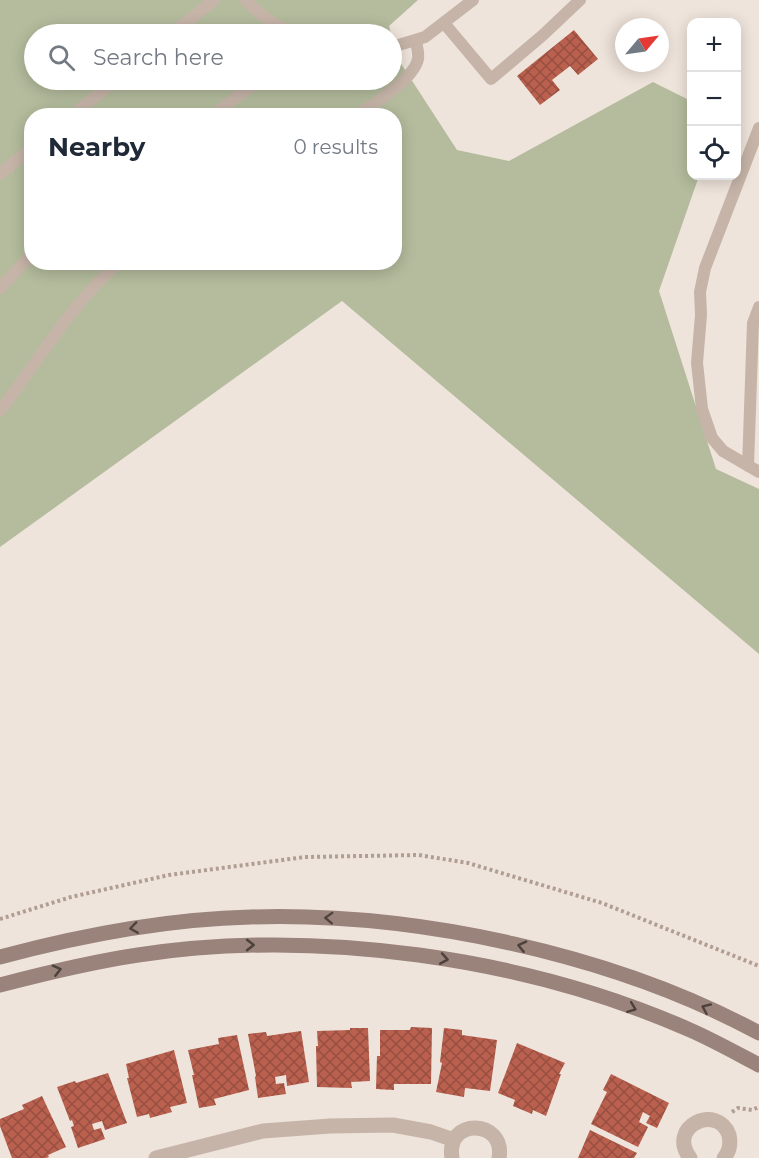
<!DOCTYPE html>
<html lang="en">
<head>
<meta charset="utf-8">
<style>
	body { margin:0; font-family:Montserrat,sans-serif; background:#f6f6f7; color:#1f2937 }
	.controls { position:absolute; right:18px; top:18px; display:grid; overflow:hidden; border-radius:12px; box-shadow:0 3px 15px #0003 }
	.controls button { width:54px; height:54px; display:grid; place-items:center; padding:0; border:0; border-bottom:2px solid #e0e1e3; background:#fff; color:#1f2937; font:30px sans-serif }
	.compass { position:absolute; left:615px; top:18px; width:54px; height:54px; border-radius:50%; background:#fff; box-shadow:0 3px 15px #0003; rotate:61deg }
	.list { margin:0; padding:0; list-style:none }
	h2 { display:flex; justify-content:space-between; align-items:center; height:78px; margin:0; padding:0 24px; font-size:26px }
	h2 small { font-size:20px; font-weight:400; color:#747a83 }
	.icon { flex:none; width:33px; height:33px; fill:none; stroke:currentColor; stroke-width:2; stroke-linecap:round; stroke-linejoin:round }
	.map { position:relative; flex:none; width:759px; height:1158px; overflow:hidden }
	.search { position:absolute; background:#fff; box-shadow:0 3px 15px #0003; left:24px; top:24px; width:378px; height:66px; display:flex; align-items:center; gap:15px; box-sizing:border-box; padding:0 21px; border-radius:33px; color:#747a83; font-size:22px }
	.panel { position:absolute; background:#fff; box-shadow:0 3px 15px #0003; left:24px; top:108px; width:378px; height:162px; border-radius:24px }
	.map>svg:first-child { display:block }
	.grass { fill:#b4bc9d; fill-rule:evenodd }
	.building { fill:url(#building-cross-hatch) }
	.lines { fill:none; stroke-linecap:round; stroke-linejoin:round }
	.path { stroke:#b19e93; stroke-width:4; stroke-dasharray:3 3; stroke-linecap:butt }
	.service { stroke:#c6b4a8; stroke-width:12 }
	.minor { stroke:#c6b4a8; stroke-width:15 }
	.secondary { stroke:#99837a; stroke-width:15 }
	.oneway { stroke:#4d413c }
</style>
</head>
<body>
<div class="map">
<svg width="759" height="1158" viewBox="0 0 759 1158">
	<defs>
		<pattern id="building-cross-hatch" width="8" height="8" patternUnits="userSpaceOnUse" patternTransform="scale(1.5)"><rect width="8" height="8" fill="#ba604e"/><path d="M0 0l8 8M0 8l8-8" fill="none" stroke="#984f41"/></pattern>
	</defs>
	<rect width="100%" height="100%" fill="#efe4db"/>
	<path class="grass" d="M0,0H418L389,26L391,34H34V80H392V38L396,56L457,150L509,161L653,82L691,101L692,176H699L659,291L716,469L759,489V654L342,301L0,547ZM32,116H394V262H32Z"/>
	<path class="building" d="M574,30L598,59L578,75L570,66L552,80L560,90L540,105L517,76Z
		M411,1027L432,1028L431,1084H394V1090L376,1089L377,1056H380V1030H410Z
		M350,1028H368L370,1081L351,1082L352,1088L317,1087L316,1046H318L317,1031L350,1030Z
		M444,1028L462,1030V1035L497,1040L490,1091L465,1088L464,1097L436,1092L442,1063L440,1062Z
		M301,1031L309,1082L287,1086L286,1075L275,1077L276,1084L284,1083L286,1094L258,1098L255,1077L256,1076L248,1034L266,1032L267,1036Z
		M237,1035L249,1090L214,1099L216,1105L199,1108L192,1075H194L188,1050L219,1044L218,1038Z
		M517,1043L565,1063L559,1074H561L546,1116L533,1110L532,1114L513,1106L515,1100L498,1093Z
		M174,1050L187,1103L170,1107L172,1112L150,1118L149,1114L137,1117L127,1078H129L126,1064Z
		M108,1073L127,1123L105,1130L102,1121L92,1124L94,1130L101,1128L105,1139L78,1148L71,1127L74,1126L72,1120L70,1121L57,1087L75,1081L76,1083Z
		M611,1074L669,1103L657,1128L646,1123L650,1116L643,1112L639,1122L648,1127L638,1147L591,1124L607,1092L603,1090Z
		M42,1096L66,1147L48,1155L49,1157L46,1158H12L0,1126V1119L24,1109L22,1105Z
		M590,1130L637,1153L634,1158H578Z"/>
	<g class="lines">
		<path class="path" d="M0,919L71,897L169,875L305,857L419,855L468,863L602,903L759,966
			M732,1112L738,1108L752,1110L759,1107"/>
		<path class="service" d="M246,0L261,15L292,34
			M444,23L491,79L543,35L580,0
			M171,34L214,0
			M392,47L425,37L473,0
			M71,116L116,80
			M212,116L259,80
			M355,116C372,106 414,79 418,59C419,53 417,47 416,41
			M759,128L705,268L700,292L701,315L697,363L702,409L712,438L723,451L759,472
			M0,174L32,148
			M0,288L32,254
			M0,411C37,362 73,302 119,262
			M748,466L753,323L759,307"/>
		<path class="minor" d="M156,1158L263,1131L330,1126L393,1125L431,1132L454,1140
			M452,1158C445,1117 506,1119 499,1158
			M690,1158C666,1126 718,1103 729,1135C731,1144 729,1152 724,1158"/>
		<path class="secondary" d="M0,957C82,935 166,919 251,917C416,912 613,954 759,1033
			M0,985C46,973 91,962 138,955C316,928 525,957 690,1030C713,1040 736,1053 759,1065"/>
	</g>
	<defs><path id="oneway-chevron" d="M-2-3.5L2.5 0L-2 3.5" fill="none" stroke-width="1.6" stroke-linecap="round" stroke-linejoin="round" transform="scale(1.5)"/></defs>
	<g class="oneway">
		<use href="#oneway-chevron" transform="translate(329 918) rotate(-178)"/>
		<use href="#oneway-chevron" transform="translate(134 928) rotate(172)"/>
		<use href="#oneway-chevron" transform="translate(250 945)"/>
		<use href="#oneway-chevron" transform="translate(522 946) rotate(-167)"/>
		<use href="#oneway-chevron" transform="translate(444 959) rotate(10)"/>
		<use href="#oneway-chevron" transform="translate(57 970) rotate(-14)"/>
		<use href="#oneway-chevron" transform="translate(632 1008) rotate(21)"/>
		<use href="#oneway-chevron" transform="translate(706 1008) rotate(-156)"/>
	</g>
</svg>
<div class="controls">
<button>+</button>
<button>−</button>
<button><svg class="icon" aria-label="locate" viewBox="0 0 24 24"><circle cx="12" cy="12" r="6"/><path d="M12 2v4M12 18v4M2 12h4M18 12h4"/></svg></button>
</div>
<svg class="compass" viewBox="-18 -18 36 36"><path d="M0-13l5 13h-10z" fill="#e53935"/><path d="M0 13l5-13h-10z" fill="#747a83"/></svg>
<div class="search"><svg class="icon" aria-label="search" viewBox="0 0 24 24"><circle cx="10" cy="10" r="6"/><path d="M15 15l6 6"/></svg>Search here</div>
<section class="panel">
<h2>Nearby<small>0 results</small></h2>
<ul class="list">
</ul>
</section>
</div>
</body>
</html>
